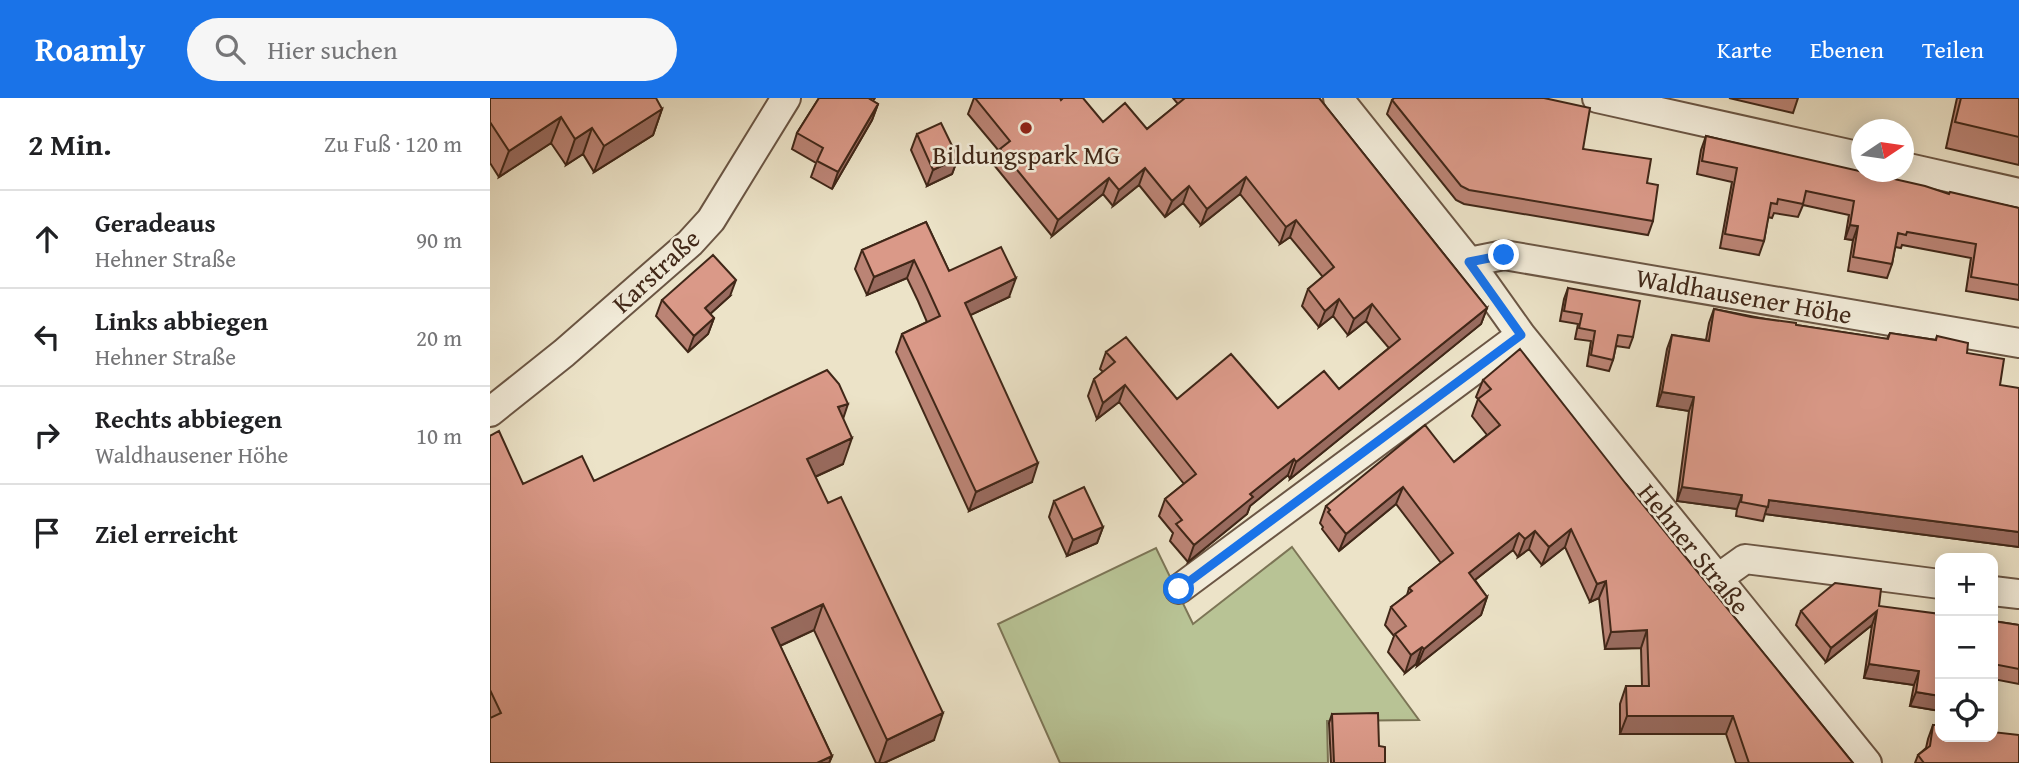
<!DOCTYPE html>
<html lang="de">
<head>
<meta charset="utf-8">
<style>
	body { margin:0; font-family:"Gentium Book Plus",serif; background:#f6f6f6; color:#202124 }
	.controls { position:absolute; right:21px; bottom:21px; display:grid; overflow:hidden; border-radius:14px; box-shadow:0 4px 18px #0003 }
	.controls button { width:63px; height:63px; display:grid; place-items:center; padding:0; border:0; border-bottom:2px solid #e0e0e0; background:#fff; color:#202124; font:35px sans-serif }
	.compass { position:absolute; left:1361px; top:21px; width:63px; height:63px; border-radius:50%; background:#fff; box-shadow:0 4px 18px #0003; rotate:77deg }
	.stop { position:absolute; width:21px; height:21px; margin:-16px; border:5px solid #1a73e8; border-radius:50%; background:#fff }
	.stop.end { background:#1a73e8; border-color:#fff; box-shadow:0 2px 7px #0008 }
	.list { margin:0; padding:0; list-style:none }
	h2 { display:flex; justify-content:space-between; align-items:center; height:91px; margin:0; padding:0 28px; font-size:30px }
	h2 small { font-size:23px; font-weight:400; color:#757577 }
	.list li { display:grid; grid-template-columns:46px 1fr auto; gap:21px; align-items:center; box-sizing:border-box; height:98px; padding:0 28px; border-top:2px solid #e0e0e0 }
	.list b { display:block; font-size:26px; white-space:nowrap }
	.list p { margin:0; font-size:23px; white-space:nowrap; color:#757577 }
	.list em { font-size:23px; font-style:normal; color:#757577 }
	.icon { flex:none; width:38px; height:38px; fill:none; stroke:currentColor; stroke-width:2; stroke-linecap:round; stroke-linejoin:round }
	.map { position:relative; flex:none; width:1529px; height:665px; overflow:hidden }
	header { display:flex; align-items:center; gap:42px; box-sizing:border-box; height:98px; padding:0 35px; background:#1a73e8; color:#fff }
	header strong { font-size:33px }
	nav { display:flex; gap:38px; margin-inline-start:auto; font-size:24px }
	.search { width:490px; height:63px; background:#f6f6f6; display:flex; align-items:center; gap:18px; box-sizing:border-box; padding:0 24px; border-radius:38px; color:#757577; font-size:26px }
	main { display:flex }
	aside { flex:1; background:#fff }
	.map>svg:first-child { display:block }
	.green { fill:#b8c395; stroke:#7c7556; stroke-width:2 }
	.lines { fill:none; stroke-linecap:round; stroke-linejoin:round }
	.minor-casing { stroke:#6b5644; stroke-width:32 }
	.minor { stroke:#f3eddb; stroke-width:28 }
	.wall { fill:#bb8475; stroke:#402718; stroke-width:2 }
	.shaded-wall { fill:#996b5f; stroke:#402718; stroke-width:2 }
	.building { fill:#da9988; stroke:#402718; stroke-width:2 }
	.route { stroke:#1a73e8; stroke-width:9 }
	.poi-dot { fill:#8f2418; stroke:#f3eddb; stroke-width:2.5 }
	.labels { text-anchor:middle; stroke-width:5; stroke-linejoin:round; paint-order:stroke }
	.poi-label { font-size:26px; fill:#402718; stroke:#f3eddb }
	.street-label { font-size:26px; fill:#402718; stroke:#f3eddb }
</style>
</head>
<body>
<header>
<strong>Roamly</strong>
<div class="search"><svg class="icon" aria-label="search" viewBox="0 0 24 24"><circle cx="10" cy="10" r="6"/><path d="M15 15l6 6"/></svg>Hier suchen</div>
<nav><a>Karte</a><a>Ebenen</a><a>Teilen</a></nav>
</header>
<main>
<aside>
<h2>2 Min.<small>Zu Fuß · 120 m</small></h2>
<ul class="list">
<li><svg class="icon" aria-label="ahead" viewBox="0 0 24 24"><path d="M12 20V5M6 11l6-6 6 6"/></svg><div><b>Geradeaus</b><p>Hehner Straße</p></div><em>90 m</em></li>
<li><svg class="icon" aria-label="left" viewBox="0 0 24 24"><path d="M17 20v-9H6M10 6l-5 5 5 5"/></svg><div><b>Links abbiegen</b><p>Hehner Straße</p></div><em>20 m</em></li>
<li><svg class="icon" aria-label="right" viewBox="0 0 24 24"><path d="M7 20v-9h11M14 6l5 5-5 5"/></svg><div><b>Rechts abbiegen</b><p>Waldhausener Höhe</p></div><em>10 m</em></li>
<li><svg class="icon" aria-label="arrive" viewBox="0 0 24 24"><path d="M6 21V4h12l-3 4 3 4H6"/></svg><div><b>Ziel erreicht</b></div></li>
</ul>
</aside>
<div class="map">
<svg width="1529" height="665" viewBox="0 0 1529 665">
	<rect width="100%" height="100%" fill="#ece3c8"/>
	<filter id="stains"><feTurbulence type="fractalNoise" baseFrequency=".00286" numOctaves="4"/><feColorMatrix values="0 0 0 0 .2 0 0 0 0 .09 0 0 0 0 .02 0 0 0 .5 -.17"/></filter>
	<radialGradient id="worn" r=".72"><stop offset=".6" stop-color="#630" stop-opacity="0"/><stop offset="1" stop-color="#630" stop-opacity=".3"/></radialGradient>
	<path class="green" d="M802,449L929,622L837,623L838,665H570L508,526L666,450L703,526Z"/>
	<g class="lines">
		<g class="minor-casing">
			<path id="minor" d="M848,0L979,164L1031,237L1377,665
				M1107,0L1372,59
				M1414,69L1529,95
				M979,164L1014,157L1529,245
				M0,314L74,255L200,145L221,122L296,0
				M1227,481L1255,461L1450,486
				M689,491L1031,237
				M1503,493L1529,496"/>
		</g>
		<use href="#minor" class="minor"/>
	</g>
	<path class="wall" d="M0,0L172,11L163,37L104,74L93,56L76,67L61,45L9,79L0,65Z
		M329,0H385L383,3L388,6L382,22L342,91L321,79L326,65L302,51L307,35Z
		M484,0L571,2L613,24L657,31L688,6L683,0H829L997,210L991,226L800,381L798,377L760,408L757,416L698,464L680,443L683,435L669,418L675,401L694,386L629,304L607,321L598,298L604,281L613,274L610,271L616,254L687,301L788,310L849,291L899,250L876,223L858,237L843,218L829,229L812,208L818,191L833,179L800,139L790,146L750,96L711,127L693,105L675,119L649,87L623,108L613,96L562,138L504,67L509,53L478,16Z
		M1239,0H1308L1303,15Z
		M1467,0H1529V67L1456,50Z
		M902,2L1093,51L1157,85L1163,123L1158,137L974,106L966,102L897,16Z
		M427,36L468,60L462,76L437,88L421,52Z
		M1216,38L1459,96L1529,110V202L1476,193L1481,160L1412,147L1411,150L1405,149L1402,166L1397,180L1358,173L1363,142L1355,141L1359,117L1313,107L1308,119L1284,115L1282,120L1278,119L1274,143L1269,157L1230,150L1242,84L1207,76L1211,52Z
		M436,124L459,173L519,199L480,217L542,384L479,413L406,254L412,236L437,224L428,203L417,180L377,197L365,171L372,152Z
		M1078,190L1143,239L1139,250L1126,248L1123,262L1119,273L1097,268L1101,243L1085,241L1088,226L1070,223L1074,201Z
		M240,198L220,216L224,220L218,236L198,254L166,218L172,202Z
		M1224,211L1306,227L1397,241L1400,235L1446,242L1447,238L1477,255L1510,287L1529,449L1275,416L1273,423L1246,418L1247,411L1187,403L1199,313L1167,308L1177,251L1182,237L1216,242L1219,225Z
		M993,282L1136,386L1363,665H1246L1236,636H1130V606L1136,588H1152L1151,550L1115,551L1109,500L1100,504L1075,449L1052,467L1039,451L1028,459L1023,452L985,482L997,499L991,517L927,568L926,566L915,575L898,554L904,538L895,527L901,509L917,497L919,490L951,465L906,406L849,453L832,431L833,429L830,425L836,408L964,364L997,337L982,318L988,301L986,299Z
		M353,320V366L325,379L444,642L394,665H386L324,532L290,548L342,658L339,665H0V338L33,386L104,383Z
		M564,403L613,429L607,445L577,458L559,419Z
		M1389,508L1450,613L1420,608L1424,587L1374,580L1382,527L1336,564L1306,527L1311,513Z
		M1503,523L1529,527V586L1503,581Z
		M842,616L889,648L895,665H841L839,625Z
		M1443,627L1529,665H1425L1428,657L1436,650L1438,641Z"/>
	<path class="shaded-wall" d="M388,6L382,22L342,91L348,74Z
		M172,11L163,37L104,74L114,48Z
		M71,19L61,45L9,79L19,53Z
		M102,30L93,56L76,67L85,41Z
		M468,60L462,76L437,88L443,72Z
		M655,70L649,87L623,108L629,92Z
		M756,79L750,96L711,127L717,111Z
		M619,80L613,96L562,138L568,122Z
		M699,88L693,105L675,119L682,103Z
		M806,122L800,139L790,146L796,129Z
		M1360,127L1368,128L1363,142L1355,141Z
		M424,162L417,180L377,197L384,179Z
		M526,180L519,199L468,223L475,205Z
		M246,182L240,198L209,226L215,210Z
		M849,201L843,218L829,229L835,213Z
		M882,206L876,223L858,237L864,221Z
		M997,210L991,226L800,381L806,364Z
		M224,220L218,236L198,254L204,238Z
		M635,287L629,304L607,321L613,305Z
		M1172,294L1204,299L1199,313L1167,308Z
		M358,306L349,333L348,309Z
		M362,340L353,366L307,387L317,361Z
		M804,361L798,377L760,408L757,416L698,464L704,447L760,396Z
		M548,365L542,384L479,413L486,394Z
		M913,389L906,406L849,453L856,436Z
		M1192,389L1252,397L1247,411L1187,403Z
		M1279,402L1529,434V449L1275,416Z
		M613,429L607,445L577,458L583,442Z
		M1081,431L1075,449L1052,467L1059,449Z
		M1045,433L1039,451L1028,459L1035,441Z
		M1029,435L1023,452L972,492L979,475Z
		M1116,483L1109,500L1100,504L1107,486Z
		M997,499L991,517L927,568L934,551Z
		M333,506L324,532L272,556L282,530Z
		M1387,513L1382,527L1336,564L1341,550Z
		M1157,532L1151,550L1115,551L1121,534Z
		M932,549L926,566L915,575L921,557Z
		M1379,566L1429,573L1424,587L1374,580Z
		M1426,594L1450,598V613L1420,608Z
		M453,615L444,642L394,665H389L397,642Z
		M1137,618H1243L1236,636H1130Z
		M342,658L339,665H327Z"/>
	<path class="building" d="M0,0H166L172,11L114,48L102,30L85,41L71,19L19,53L0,24Z
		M329,0H381L380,1L388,6L348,74L327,63L333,50L307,35Z
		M485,0H570L571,2L573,0H593L613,24L635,5L657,31L695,0H829L997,210L806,364L804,361L760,396L763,399L704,447L686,426L692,422L675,401L706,376L635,287L613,305L604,281L625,264L616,254L636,239L687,301L741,256L788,310L834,273L849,291L910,241L882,206L864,221L849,201L835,213L818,191L844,169L806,122L796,129L756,79L717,111L699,88L682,103L655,70L629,92L619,80L568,122L510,51L520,43Z
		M904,0H1054L1100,10L1093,51L1161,61L1157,85L1168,87L1163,123L979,92L971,88L902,2Z
		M1471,0H1529V39L1465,24Z
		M451,25L468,60L443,72L427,36Z
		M1216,38L1435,88L1459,96L1460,94L1529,110V187L1481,179L1486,146L1417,134L1416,137L1408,135L1402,166L1363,159L1368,128L1360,127L1364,103L1316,93L1313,106L1288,101L1287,106L1281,105L1274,143L1235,136L1247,70L1212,63Z
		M436,124L459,173L511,149L526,180L475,205L548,365L486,394L412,236L450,218L435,185L424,162L384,179L372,152Z
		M223,157L246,182L215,210L224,220L204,238L172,202Z
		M1078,190L1150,203L1143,239L1128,237L1123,262L1101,257L1105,233L1089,230L1092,216L1074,213Z
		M1224,211L1261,219L1306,225V227L1398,241L1400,235L1446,242L1447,238L1478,245L1477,255L1514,261L1510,287L1529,290V434L1279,402L1278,409L1251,404L1252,397L1192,389L1204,299L1172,294L1182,237L1219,243Z
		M1030,251L1136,386L1363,665H1259L1243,618H1137L1136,588H1159L1157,532L1121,534L1116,483L1107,486L1081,431L1059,449L1045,433L1035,441L1029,435L979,475L997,499L934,551L932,549L921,557L905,536L916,528L901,509L922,493L919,490L963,455L913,389L856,436L838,414L840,412L836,408L935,327L964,364L1010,327L988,301L1001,291L993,282Z
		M337,272L349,286L358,306L348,309L362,340L317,361L338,405L351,399L453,615L397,642L333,506L282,530L342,658L327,665H0V620L11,615L0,592V338L9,333L33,386L92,358L104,383Z
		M594,389L613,429L583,442L564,403Z
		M1345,485L1391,491L1389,508L1450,516V598L1426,594L1429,573L1379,566L1387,513L1341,550L1311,513Z
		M1503,523L1529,527V571L1503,566Z
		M888,615L889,648L895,649V665H844L842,616Z
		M1443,627H1450V639H1503V634L1529,637V665H1434L1428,657L1440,648Z"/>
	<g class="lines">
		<path class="route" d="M689,491L1031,237L979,164L1014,157"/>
	</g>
	<circle class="poi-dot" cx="536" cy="30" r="7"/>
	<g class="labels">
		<g class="poi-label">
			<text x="536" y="66">Bildungspark MG</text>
		</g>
		<g class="street-label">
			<text transform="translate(166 173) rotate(-43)" y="9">Karstraße</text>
			<text transform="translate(1254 198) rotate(10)" y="9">Waldhausener Höhe</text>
			<text transform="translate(1204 451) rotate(51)" y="9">Hehner Straße</text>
		</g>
	</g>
	<rect width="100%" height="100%" filter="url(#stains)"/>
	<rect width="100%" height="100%" fill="url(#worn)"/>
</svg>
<div class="controls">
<button>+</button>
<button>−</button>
<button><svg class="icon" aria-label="locate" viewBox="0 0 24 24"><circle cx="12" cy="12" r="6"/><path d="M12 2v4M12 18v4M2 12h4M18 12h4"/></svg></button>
</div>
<svg class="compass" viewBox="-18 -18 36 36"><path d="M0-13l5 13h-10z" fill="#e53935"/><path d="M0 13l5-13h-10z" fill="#757577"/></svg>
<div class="stop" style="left:689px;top:491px"></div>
<div class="stop end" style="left:1014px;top:157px"></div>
</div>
</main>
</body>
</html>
